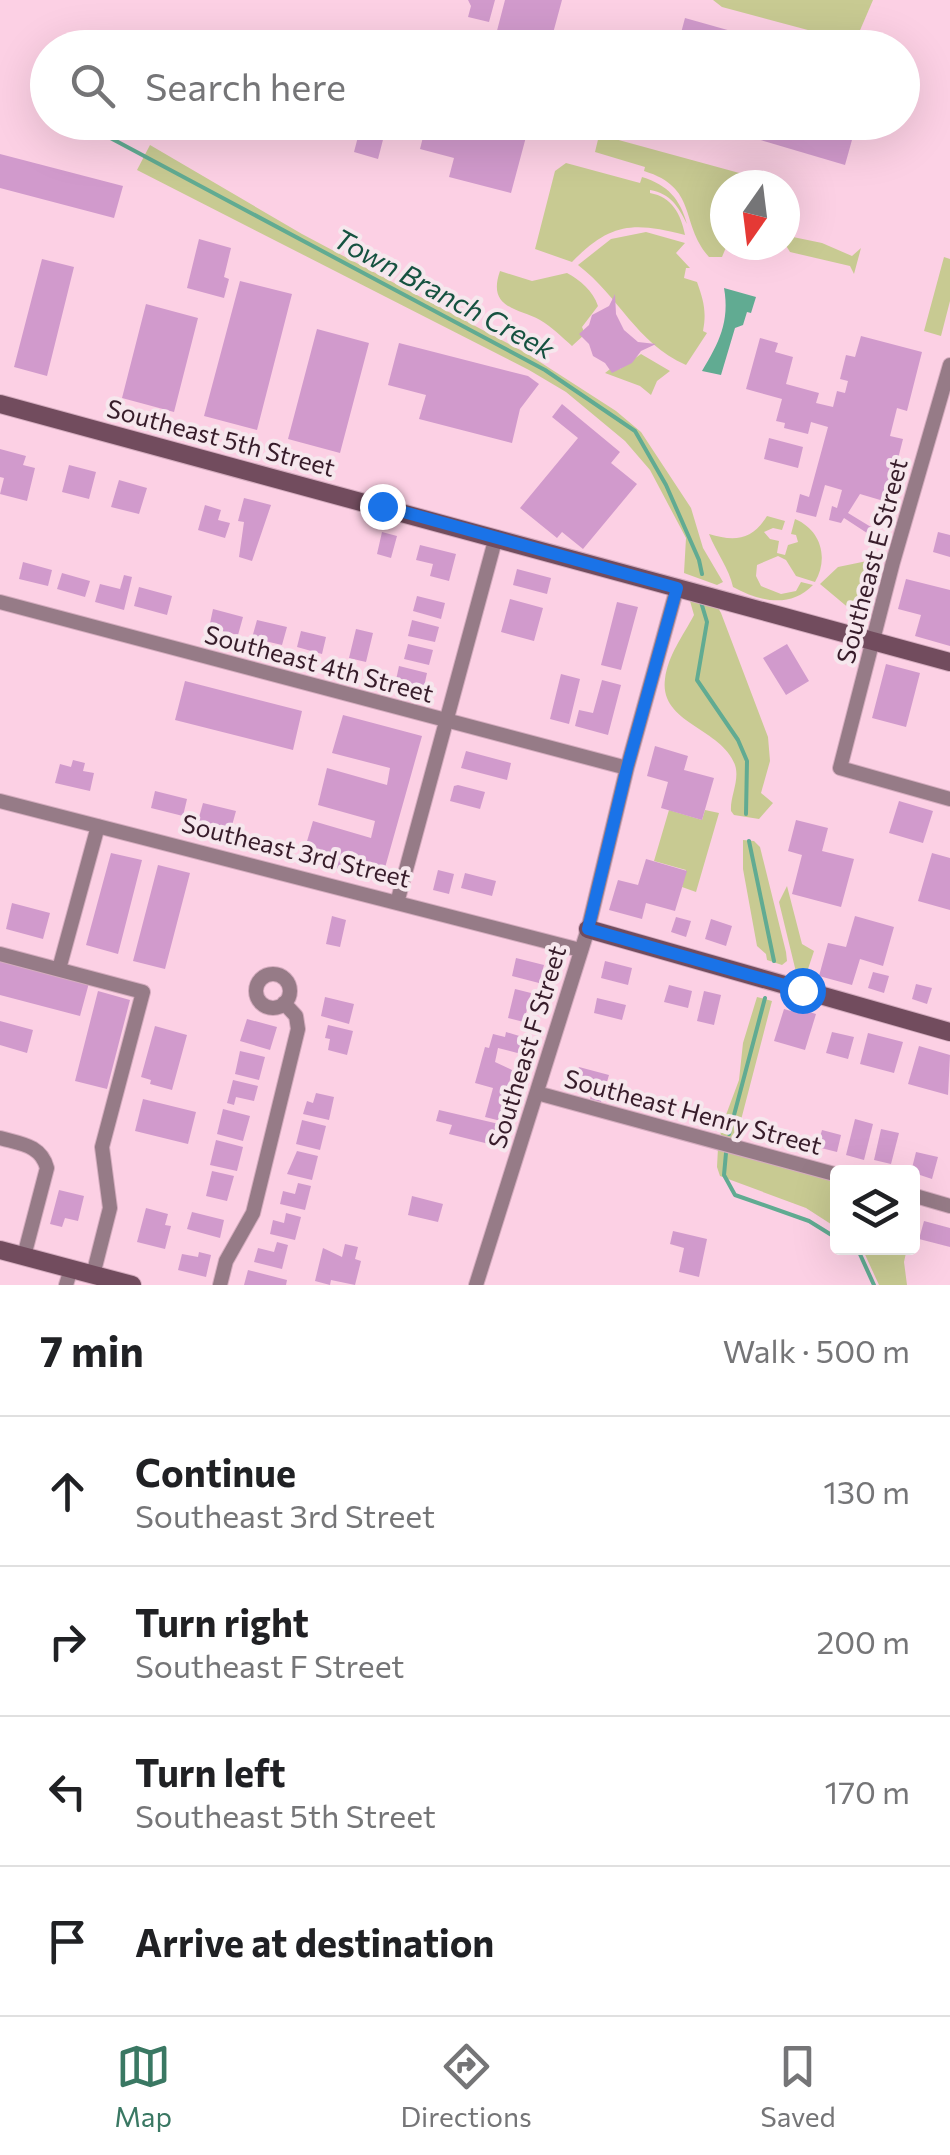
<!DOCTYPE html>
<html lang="en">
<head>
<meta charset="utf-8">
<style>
	body { margin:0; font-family:Commissioner,sans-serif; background:#f2f2f2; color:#202124 }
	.controls { position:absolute; right:30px; bottom:30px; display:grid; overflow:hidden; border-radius:10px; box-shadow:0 10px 40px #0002 }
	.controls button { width:90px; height:90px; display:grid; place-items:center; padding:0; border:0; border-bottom:2px solid #e0e0e0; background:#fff; color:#202124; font:50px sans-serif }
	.compass { position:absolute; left:710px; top:170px; width:90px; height:90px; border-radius:50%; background:#fff; box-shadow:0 10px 40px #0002; rotate:194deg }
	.stop { position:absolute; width:30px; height:30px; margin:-22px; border:8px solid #1a73e8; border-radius:50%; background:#fff }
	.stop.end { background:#1a73e8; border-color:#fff; box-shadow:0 2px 10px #0008 }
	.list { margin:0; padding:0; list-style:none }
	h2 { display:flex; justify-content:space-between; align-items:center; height:130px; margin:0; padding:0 40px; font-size:42px }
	h2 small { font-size:32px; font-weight:400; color:#757577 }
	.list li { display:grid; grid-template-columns:65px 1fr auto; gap:30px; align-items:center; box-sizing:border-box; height:150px; padding:0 40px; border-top:2px solid #e0e0e0 }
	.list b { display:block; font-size:38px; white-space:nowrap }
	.list p { margin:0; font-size:32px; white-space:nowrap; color:#757577 }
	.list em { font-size:32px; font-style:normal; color:#757577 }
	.icon { flex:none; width:55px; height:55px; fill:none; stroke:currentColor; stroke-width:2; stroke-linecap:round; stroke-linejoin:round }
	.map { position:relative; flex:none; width:950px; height:1285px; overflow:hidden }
	.search { position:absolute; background:#fff; box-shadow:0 10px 40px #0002; left:30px; right:30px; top:30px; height:110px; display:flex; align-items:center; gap:25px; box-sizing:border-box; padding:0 35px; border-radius:55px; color:#757577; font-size:38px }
	.sheet { height:730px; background:#fff }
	nav { display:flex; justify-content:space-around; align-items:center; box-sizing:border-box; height:140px; border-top:2px solid #e0e0e0; background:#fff; font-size:28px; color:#757577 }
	nav a { display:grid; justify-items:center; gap:5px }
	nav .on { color:#3a7863 }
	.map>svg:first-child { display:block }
	.green { fill:#c8ca92 }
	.water { fill:#61ab92 }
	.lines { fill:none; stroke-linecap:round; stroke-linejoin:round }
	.stream { stroke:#61ab92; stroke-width:4 }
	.building { fill:#d19acc }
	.street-casing { stroke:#d5acbf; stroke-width:16 }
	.secondary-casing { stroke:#d5acbf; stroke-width:20 }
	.street { stroke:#967b87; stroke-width:14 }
	.secondary { stroke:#724c5e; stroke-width:18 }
	.route { stroke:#1a73e8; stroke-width:12 }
	.labels { text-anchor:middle; stroke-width:8; stroke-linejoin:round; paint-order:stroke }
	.street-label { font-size:25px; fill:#371c2a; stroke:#f6e7ed }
	.water-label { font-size:28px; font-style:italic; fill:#155240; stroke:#f6e7ed }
</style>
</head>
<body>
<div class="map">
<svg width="950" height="1285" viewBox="0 0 950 1285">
	<rect width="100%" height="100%" fill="#fcd0e4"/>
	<path class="green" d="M713,0H873L858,35L849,41L722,7Z
		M602,123H607L604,136L743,174L744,185H725L727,245L722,257H709C679,223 699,188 644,171L645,167L595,152Z
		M150,145L302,234L526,353L616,411L641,432L691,508L703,548L723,582L717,585L684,573L686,538L650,470L625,441L566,392L529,370L137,170Z
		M566,163L640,183L642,177C668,185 680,199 687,224C678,206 671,194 650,190V193C672,197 681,214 685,235C634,222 611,222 572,262L535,249L555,171Z
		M646,232L685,243L676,253L690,268H686L684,278L697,282C703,299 707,311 703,331L707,333L686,365C635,342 620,297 578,265L611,239Z
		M793,237L822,243L852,256L861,248L854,274L850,266L790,252L785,244Z
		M944,257L950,259V301L941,336L924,331Z
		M500,271L532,281L567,273C580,280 593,291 598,306L582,327L585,334L572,346C562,337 552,327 540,320C517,308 487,308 500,271Z
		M641,354L670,371L657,381L651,395L640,386L605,373L614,366L620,369Z
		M767,516L785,521L782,530L773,528L764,532L770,539L779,541L777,553L785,555L788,545L798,542L796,535L791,534L795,519C821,530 829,558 815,582L796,576L786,560L778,556L757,565L756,576L761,586L781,594L796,591L801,582L813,585C790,609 759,601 733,587C729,568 716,552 709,534C735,542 752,540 767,516Z
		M867,561L880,565L863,620L820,584L838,567Z
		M690,601L717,606L721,613L768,737L770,761L761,793L773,803L759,819L734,815L731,811C730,796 740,780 735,765C722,728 659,724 665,679C668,655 683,636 694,615Z
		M669,810L702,820L705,810L719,813L696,892L682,887L686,870L654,861Z
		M743,840L754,841L760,847L786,952L787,961L782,965L767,960L766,954L757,946L743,869Z
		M787,886L802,944L814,951L806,975L796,972L779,902Z
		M757,997L772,1001L735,1143L722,1139L720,1131L739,1080L743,1043Z
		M718,1148L837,1182V1228L806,1208L720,1176L717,1167Z
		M862,1248H907L904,1262L907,1285H879Z"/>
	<path class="water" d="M724,288L756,297L751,313L747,312L743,325L735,328L721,375L702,371C719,343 730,321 724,288Z"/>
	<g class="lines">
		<path class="stream" d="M88,126L545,370L635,431L666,485L699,560L702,574
			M701,602L707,622L697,680L738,740L747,761L746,814
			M749,841L774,961
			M729,1134L765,998
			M726,1153L724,1175L735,1195L809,1221L838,1239
			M852,1248L859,1252L874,1285"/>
	</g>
	<path class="building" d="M468,0H495L489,22L468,17L471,6Z
		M505,0H562L549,48H455L458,36L493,46Z
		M685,18L784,46V48H677Z
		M434,122H530L511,193L449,177L454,158L420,149L423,137L430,139Z
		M700,122H857L845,165Z
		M361,125L385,132L378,159L354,152Z
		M0,154L123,186L114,218L0,188Z
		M199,239L231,248L224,277L229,279L224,298L187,288Z
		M42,259L74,267L47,376L14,367Z
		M240,281L292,294L257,430L204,416Z
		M615,294L616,314L624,330L638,342L656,344L641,351L632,363L612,373L605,363L593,356L589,344L579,334L589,325L592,315L609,306Z
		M146,304L198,318L174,412L122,398Z
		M317,329L369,343L340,453L288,439Z
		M861,336L922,352L907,411L897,408L890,436L903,439L887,502L860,494L848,513L871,527L867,533L844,518L841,523L829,520L832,506L837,508L842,490L825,485L816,517L796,512L800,494L809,497L828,427L811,422L808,434L784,428L785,423L776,421L782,399L746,389L760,338L778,343L775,352L793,357L786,384L819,393L816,403L833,407L837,391L845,393L848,381L840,379L846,355L855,357Z
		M399,343L528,376L539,384L520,409L512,443L419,419L426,395L388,385Z
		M562,404L620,452L611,463L637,484L583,549L562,532L557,538L520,508L578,438L552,417Z
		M769,438L803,447L798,468L764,459Z
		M0,449L26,456L23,465L35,468L27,501L0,494L4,478L0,477Z
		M69,465L96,472L89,499L62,492Z
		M119,480L147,488L139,514L111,507Z
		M244,498L271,505L252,561L239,557L244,522L238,521Z
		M205,505L221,510L218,520L230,523L225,538L198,530Z
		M382,532L397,536L391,558L377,554Z
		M938,532L950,535V557L933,552Z
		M420,545L456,554L449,581L430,576L433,564L416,560Z
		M23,562L52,570L48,586L19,579Z
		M517,569L551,578L547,594L513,585Z
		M62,573L90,581L85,597L57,589Z
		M124,575L132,577L124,610L95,602L100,584L120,589Z
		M906,579L950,590V646L915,636L921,615L898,609Z
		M139,587L172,596L167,615L134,606Z
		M417,596L445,603L441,619L413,611Z
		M510,599L543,608L534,641L501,632Z
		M617,602L638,607L621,670L601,665Z
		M213,609L243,617L238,635L209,628Z
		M257,620L287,627L282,645L252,638Z
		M412,620L439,627L435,642L408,636Z
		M356,629L373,633L366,662L349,658Z
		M301,631L326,637L322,654L297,647Z
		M408,644L433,650L429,665L404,659Z
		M787,644L809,681L786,695L763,658Z
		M886,664L920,673L906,727L872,718Z
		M399,666L427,673L424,687L396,680Z
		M561,674L580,679L569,724L550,719Z
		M602,680L621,685L608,735L575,726L579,710L593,713Z
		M185,681L302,711L293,750L175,720Z
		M343,715L422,736L381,882L302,858L313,821L371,838L375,821L318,805L327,768L387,785L390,768L332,753Z
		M655,746L688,756L684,770L714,778L702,820L661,808L668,782L647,776Z
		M466,751L511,763L507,780L461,768Z
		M73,760L85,763L83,771L94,773L90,791L55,783L60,764L71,767Z
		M458,785L485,792L480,809L450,801L454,786Z
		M155,791L187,799L183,816L151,808Z
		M899,801L933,811L923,843L889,833Z
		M203,803L236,811L231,829L198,821Z
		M796,820L828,828L822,851L854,859L841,907L792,894L802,855L788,851Z
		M111,853L142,860L118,954L86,945Z
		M932,853L950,858V910L918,901Z
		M646,859L687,871L675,911L646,903L642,919L609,910L618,880L638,885Z
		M158,865L190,873L165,969L133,961Z
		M438,870L454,874L449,894L433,890Z
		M465,873L496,881L492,896L461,888Z
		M12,903L50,913L43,939L6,929Z
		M332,916L346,920L340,947L326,944Z
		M855,916L894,927L883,966L860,959L852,985L819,976L828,943L846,947Z
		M676,917L691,921L686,937L671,932Z
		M711,919L732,926L726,946L705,939Z
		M516,958L544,965L539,983L512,976Z
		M0,960L89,983L80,1016L0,995Z
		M605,961L632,968L628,985L601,978Z
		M873,972L889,976L884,993L868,988Z
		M916,984L932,988L927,1004L912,999Z
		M669,985L692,991L688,1008L664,1002Z
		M515,989L531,993L524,1022L508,1018Z
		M98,991L130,1000L107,1089L75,1081Z
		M704,991L721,995L714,1025L697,1021Z
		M325,997L354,1004L349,1024L321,1016Z
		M597,998L626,1005L622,1020L594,1013Z
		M792,1007L816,1014L805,1050L774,1041L784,1009L791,1011Z
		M247,1019L277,1027L270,1050L240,1041Z
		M0,1021L33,1030L27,1053L0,1045Z
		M328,1025L353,1031L347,1055L328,1050L330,1039L325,1038Z
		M155,1026L187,1035L172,1090L150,1084L151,1080L141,1077Z
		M506,1032L529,1039L525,1055L498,1048L495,1062L512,1070L501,1121L485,1117L493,1088L475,1083L485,1047L489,1048L493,1034L505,1037Z
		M832,1032L854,1037L848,1059L826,1053Z
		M868,1033L903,1042L894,1073L860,1064Z
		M919,1046L950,1055L948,1095L908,1084Z
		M240,1051L265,1057L259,1080L235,1074Z
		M579,1067L609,1075L601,1102L590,1099L593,1089L574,1083Z
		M233,1080L258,1086L254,1101L236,1097L234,1105L227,1103Z
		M316,1093L334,1097L329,1120L303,1114L307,1101L313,1103Z
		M143,1099L196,1112L188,1144L135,1131Z
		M223,1109L250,1116L243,1141L217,1134Z
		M439,1110L499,1124L493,1145L449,1134L452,1125L436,1121Z
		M855,1119L873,1124L864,1160L846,1155Z
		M302,1120L326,1126L320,1150L296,1144Z
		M881,1129L899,1133L891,1164L874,1160Z
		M822,1130L841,1135L837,1152L817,1147Z
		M216,1140L243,1147L237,1171L210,1165Z
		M297,1151L318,1156L312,1180L287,1174Z
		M916,1152L938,1157L932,1179L911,1172Z
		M212,1171L234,1176L227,1201L206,1196Z
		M298,1183L311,1186L305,1210L280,1204L283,1191L295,1194Z
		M59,1190L84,1196L78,1221L65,1218L62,1227L50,1224Z
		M412,1196L443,1204L438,1222L408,1215Z
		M146,1208L168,1214L165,1225L171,1226L165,1249L137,1242Z
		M192,1212L224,1220L220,1238L187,1229Z
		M286,1213L301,1217L295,1240L270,1234L273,1220L284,1223Z
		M924,1221L950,1228V1247L919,1239Z
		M673,1231L707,1239L699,1277L679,1272L684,1248L670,1244Z
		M277,1242L288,1245L282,1269L254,1262L258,1248L274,1252Z
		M345,1244L358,1247L355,1259L361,1261L355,1285L331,1280L330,1285L315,1281L323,1248L342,1257Z
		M199,1252L211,1255L206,1277L178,1270L182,1254L198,1257Z
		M248,1270L287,1280L286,1285H244Z"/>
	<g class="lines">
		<g class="street-casing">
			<path id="street" d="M950,365L893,562L840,768L950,799
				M0,602L627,768
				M0,801L580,950
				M397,903L496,537
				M0,954L143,992L102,1147L110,1208L93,1275
				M59,969L98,826
				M256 991a17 17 0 1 1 34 0a17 17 0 1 1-34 0Z
				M537,1093L838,1175
				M0,1138C21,1144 41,1145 47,1168L24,1256
				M912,1195L950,1206
				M66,1285L71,1269
				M220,1285L226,1261L253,1213L298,1029L296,1016L284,1003
				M476,1285L588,929L627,768L677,588"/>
		</g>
		<g class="secondary-casing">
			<path id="secondary" d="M0,404L950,662
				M588,929L950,1032
				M0,1250L132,1285"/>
		</g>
		<use href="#street" class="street"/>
		<use href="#secondary" class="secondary"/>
	</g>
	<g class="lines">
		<path class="route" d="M382,506L677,588L627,768L588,929L802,990"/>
	</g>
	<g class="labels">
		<g class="street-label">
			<text transform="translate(221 438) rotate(15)" y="9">Southeast 5th Street</text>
			<text transform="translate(872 561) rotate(-75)" y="9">Southeast E Street</text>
			<text transform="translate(319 664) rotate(15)" y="9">Southeast 4th Street</text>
			<text transform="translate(296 851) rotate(14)" y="9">Southeast 3rd Street</text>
			<text transform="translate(527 1047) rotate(-73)" y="9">Southeast F Street</text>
			<text transform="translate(693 1112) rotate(15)" y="9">Southeast Henry Street</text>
		</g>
		<g class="water-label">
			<text transform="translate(444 294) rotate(28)" y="10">Town Branch Creek</text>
		</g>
	</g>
</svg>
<div class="controls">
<button><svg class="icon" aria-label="layers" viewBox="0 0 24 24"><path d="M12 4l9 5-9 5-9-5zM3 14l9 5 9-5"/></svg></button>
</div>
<svg class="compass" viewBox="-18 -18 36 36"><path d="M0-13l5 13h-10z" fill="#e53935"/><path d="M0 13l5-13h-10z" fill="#757577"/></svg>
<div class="stop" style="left:802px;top:990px"></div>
<div class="stop end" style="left:382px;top:506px"></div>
<div class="search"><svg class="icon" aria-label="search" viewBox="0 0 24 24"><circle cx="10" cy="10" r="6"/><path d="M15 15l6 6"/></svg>Search here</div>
</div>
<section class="sheet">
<h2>7 min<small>Walk · 500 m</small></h2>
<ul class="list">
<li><svg class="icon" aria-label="ahead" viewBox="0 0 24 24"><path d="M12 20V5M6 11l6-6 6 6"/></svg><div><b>Continue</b><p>Southeast 3rd Street</p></div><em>130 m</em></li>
<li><svg class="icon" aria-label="right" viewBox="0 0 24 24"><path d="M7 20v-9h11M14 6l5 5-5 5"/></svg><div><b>Turn right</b><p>Southeast F Street</p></div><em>200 m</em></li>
<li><svg class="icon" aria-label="left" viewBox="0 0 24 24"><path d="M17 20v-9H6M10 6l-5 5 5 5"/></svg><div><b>Turn left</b><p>Southeast 5th Street</p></div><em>170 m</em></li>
<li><svg class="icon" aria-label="arrive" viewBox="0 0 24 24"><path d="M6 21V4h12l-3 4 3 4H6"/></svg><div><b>Arrive at destination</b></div></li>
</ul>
</section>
<nav>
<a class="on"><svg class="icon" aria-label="map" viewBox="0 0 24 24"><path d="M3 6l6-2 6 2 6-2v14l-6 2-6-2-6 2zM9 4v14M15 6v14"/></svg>Map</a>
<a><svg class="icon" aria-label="directions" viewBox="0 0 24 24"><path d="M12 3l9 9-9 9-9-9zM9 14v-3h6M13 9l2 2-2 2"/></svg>Directions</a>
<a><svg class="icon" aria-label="saved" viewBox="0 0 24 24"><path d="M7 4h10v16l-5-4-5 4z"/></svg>Saved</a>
</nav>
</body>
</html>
